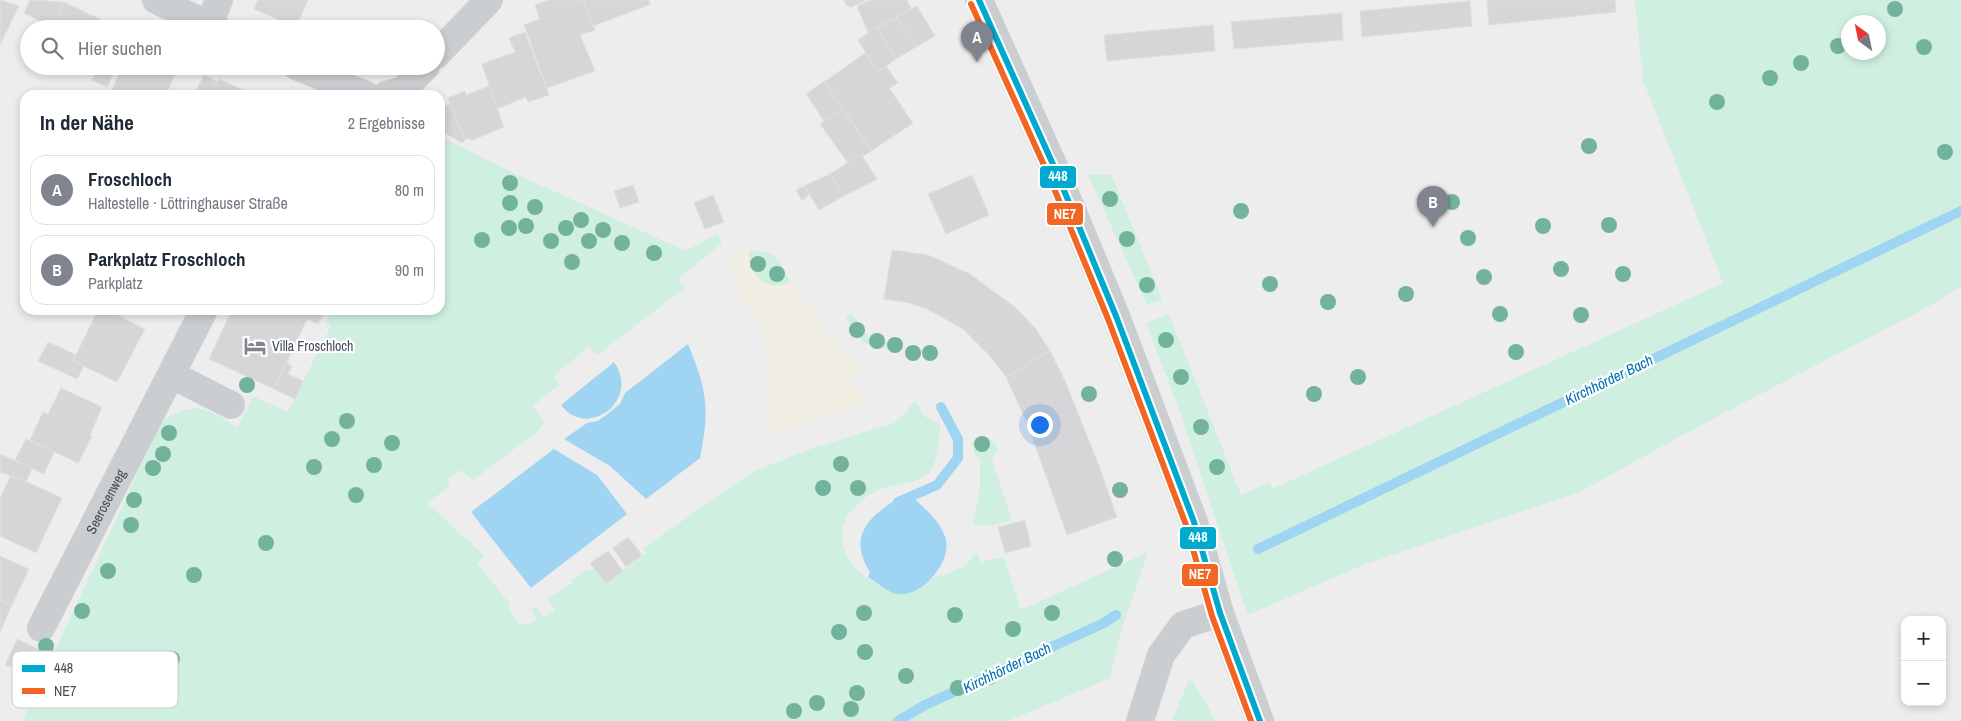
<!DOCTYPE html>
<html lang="de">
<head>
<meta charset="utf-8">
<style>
	body { margin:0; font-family:"Archivo Narrow",sans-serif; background:#f6f6f7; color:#1f2937 }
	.controls { position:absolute; right:15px; bottom:15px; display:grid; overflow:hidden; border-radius:10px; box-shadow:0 2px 8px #0003 }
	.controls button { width:45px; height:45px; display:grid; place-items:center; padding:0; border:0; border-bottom:1px solid #e0e1e3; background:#fff; color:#1f2937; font:25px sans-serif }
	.compass { position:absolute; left:1841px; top:15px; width:45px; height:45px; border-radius:50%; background:#fff; box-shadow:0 2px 8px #0003; rotate:327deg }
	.you { position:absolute; left:1039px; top:424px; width:18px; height:18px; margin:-12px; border:4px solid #fff; border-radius:50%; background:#1a73e8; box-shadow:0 0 0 8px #1a73e833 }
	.badge { display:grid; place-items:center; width:32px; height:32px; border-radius:50%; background:#7f848e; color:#fff; font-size:16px; font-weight:700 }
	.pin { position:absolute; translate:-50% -41px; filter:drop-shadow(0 1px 2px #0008) }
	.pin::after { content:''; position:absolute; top:26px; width:18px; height:15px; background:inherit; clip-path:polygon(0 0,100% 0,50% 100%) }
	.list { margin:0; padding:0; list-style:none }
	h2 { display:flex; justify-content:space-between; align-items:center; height:65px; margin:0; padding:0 20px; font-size:21px }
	h2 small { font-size:16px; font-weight:400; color:#747a83 }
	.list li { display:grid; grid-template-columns:32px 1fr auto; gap:15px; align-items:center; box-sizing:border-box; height:70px; margin:0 10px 10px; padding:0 10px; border:1px solid #e0e1e3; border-radius:15px }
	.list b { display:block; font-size:19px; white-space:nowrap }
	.list p { margin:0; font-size:16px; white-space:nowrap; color:#747a83 }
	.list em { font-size:16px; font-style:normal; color:#747a83 }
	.icon { flex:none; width:28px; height:28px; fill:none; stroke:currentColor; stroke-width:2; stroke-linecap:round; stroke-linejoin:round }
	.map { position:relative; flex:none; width:1961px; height:721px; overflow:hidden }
	.search { position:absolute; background:#fff; box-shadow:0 2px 8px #0003; left:20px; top:20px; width:425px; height:55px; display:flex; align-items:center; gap:12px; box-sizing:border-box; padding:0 18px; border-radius:28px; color:#747a83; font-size:19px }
	.panel { position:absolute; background:#fff; box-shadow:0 2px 8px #0003; left:20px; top:90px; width:425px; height:225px; border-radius:15px }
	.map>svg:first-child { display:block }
	.green { fill:#cff0e0; fill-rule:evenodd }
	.sand { fill:#f1eee3 }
	.water { fill:#9fd4f2 }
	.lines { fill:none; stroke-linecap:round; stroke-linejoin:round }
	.stream { stroke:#9fd4f2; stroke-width:10 }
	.building { fill:#d6d6d9; stroke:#dfdfe0 }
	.minor { stroke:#cbced1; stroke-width:28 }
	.bus-1-casing { stroke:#fff; stroke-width:10 }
	.bus-2-casing { stroke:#fff; stroke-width:10 }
	.bus-1 { stroke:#00a9ce; stroke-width:6 }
	.bus-2 { stroke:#f26522; stroke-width:6 }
	.tree { fill:#73b39c }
	.labels { text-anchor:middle; stroke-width:4.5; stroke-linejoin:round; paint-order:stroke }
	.poi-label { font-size:14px; fill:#434c5b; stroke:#fff; text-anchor:start }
	.street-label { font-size:14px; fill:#434c5b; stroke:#fff }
	.water-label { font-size:15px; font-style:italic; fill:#0070b1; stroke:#fff }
	.key { fill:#fff; stroke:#c7c9ce; stroke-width:1 }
	.key-label { font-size:14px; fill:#434c5b }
	.line-badge { stroke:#fff; stroke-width:2 }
	.badge-label { font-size:14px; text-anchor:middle; font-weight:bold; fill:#fff }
</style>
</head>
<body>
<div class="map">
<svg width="1961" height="721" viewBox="0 0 1961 721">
	<rect width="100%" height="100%" fill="#eeeded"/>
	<path class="green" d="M1635,0H1961V287L1926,308L1703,424L1578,493L1363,565L1248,615L1178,407L1146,323L1169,314L1241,495L1269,483L1272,489L1723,283L1643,80ZM1848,22H1878V52H1848Z
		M440,136L505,169L686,251L718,233L722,243L678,279L685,288L597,355L589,347L553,376L559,385L532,406L544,421V424L538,431L476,478L472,480L461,470L447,480L450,486L427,503L485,556L477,563L510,604L508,609L520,625L528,624L537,619L531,610L536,606L544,617L555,610L547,599L573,583L571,580L585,570L587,572L594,568L606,584L646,553L643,548L646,546L754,471L813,448L894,423L905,414L914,401C925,412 919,417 940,424C939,437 939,456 932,469C921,486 892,483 876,491C867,495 859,502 852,510C843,521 840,531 843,545C849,570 876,586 898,594L926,583L934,577L948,574L964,566L977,552L981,562L1004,557L1021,610L1148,552L1120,635L1110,678L1008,721H22L162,421C196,398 206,410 238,427L253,396L288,412L331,326L326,323L332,310H440Z
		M1111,174L1162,299L1147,305L1088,175Z
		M749,251C778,251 777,259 791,282C768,293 748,277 749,251Z
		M852,313L869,338L900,344L897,350L864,343L845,317Z
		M985,436L996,444L997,450L992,460L1012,520L994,525H973L980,489V459L975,455L972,444L977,438Z
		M1190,677L1216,721H1172Z"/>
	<path class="sand" d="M749,251C748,277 768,293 791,282L843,352L863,369L858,370L849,382L866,396L854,406L776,434L769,432L767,428C768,408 770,386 769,366C767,336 750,305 731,282L735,283V279L726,266L722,265L738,252Z"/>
	<path class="water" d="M688,344C707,391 710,407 700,458L646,499L610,466L564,439L587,423L598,421L609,413L620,404L625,393Z
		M614,362C641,401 587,440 561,405Z
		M554,449L597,475L627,514L531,588L471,512Z
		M914,498C926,510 942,523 946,540C951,563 922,597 898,594C888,593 876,582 868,577L870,572C848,537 867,518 897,499L900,505Z"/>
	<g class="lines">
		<path class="stream" d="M898,502L937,485L958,458V439L941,407
			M1258,549L1961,211
			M898,721L925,705L1104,623L1116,615"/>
	</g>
	<path class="building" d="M0,0L19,6L0,45Z
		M30,0L64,2L52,27L24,13Z
		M258,0H308L296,27L254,9Z
		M549,0H583L595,30L580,35L595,71L547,88L524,25L540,19L535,5Z
		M583,0H648L651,4L593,26Z
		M844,0H864L865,1L851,7L846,5Z
		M871,0H907L911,9L868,33L857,6Z
		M1487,0H1615L1616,12L1489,25Z
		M1470,1L1472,26L1362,37L1360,11Z
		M64,2L89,14L82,29H57L52,27Z
		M917,6L935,36L916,47L897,17Z
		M1342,13L1343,40L1234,49L1231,22Z
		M89,14L102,20L98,29H82Z
		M897,17L916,47L896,59L877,27Z
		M1213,25L1215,51L1107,61L1104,35Z
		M877,27L896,59L878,72L858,40Z
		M525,32L549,95L528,102L526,97L497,109L482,64L515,52L509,38Z
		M865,53L878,72L886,66L898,83L889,88L913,123L871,151L824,82Z
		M98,66H117L107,87L92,80Z
		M122,66H170L177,69L166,95H110Z
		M204,75L218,82L212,95H194Z
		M219,79L254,95H212Z
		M824,81L843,109L824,121L806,94Z
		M489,86L504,127L473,140L466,138L462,133L448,98L465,91L466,95Z
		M450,104L462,133L466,138L462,143L440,130V108Z
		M843,109L872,151L863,156L861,154L848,163L820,124Z
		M861,154L877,179L844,196L830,174Z
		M830,174L844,196L819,210L804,186Z
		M972,175L989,215L946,234L928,194Z
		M633,185L639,202L620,208L614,191Z
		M804,186L810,194L802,201L796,190Z
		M713,195L724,222L705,229L694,203Z
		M892,250L928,255L970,274L1016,308L1036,329L1050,351L1006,377L989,355L963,329L929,310L910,303L884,299Z
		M98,310H107L145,329L117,382L73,361Z
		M107,310H122L119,316Z
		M232,310H325L318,324L307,319L274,389L209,359Z
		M48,342L76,355L73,361L84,366L77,379L38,361Z
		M1050,351L1065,381L1099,466L1117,517L1067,535L1028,425L1006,377Z
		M286,363L292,366L288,374L303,381L295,399L274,389Z
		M61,388L102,407L90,435L92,436L78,463L30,440L43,412L48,414Z
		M26,439L54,452L44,474L15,460Z
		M0,454L32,468L26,482L0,472Z
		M11,475L62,498L36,553L0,536V498Z
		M1025,520L1031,546L1005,553L998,527Z
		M628,537L642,555L626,567L613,548Z
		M608,551L623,571L606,584L590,563Z
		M0,556L29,569L12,605L0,600Z
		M0,600L12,605L0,632Z
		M17,639L42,651L30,676L5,665Z"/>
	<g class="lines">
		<g class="minor">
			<path d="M156,0L218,29"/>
			<path d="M979,0L1056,171L1116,316L1194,522L1220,613L1260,721"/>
			<path d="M209,24L219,0"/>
			<path d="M436,55L489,0"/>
			<path d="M296,66L366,95"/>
			<path d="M386,95L403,90L426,66"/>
			<path d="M172,375L231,405"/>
			<path id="s1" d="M41,628L204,310"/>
			<path d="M1140,721L1161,655L1183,625L1220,613"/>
		</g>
		<g class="bus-1-casing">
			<path id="bus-1" d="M979,0L1056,171L1116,316L1194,522L1220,613L1260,721"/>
		</g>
		<g class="bus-2-casing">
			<path id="bus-2" d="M971,4L1048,174L1108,319L1186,525L1212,616L1251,721"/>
		</g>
		<use href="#bus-1" class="bus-1"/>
		<use href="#bus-2" class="bus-2"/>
	</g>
	<g class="tree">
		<circle cx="1895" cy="9" r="8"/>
		<circle cx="1838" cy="46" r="8"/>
		<circle cx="1924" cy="47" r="8"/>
		<circle cx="1801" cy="63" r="8"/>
		<circle cx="1770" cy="78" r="8"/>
		<circle cx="1717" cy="102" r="8"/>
		<circle cx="1589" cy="146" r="8"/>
		<circle cx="1945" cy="152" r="8"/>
		<circle cx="510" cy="183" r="8"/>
		<circle cx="1110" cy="199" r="8"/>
		<circle cx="1452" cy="202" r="8"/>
		<circle cx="510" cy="203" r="8"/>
		<circle cx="535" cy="207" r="8"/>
		<circle cx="1241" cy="211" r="8"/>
		<circle cx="581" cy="220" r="8"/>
		<circle cx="1609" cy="225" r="8"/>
		<circle cx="526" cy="226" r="8"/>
		<circle cx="1543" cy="226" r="8"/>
		<circle cx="509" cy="228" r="8"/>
		<circle cx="566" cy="228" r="8"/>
		<circle cx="603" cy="230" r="8"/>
		<circle cx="1468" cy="238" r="8"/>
		<circle cx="1127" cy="239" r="8"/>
		<circle cx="482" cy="240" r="8"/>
		<circle cx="551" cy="241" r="8"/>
		<circle cx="589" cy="241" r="8"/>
		<circle cx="622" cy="243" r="8"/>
		<circle cx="654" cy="253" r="8"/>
		<circle cx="572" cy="262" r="8"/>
		<circle cx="758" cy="264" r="8"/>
		<circle cx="1561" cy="269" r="8"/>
		<circle cx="777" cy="274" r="8"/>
		<circle cx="1623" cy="274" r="8"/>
		<circle cx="1484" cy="277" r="8"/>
		<circle cx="1270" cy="284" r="8"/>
		<circle cx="1147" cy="285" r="8"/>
		<circle cx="1406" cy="294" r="8"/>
		<circle cx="1328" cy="302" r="8"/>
		<circle cx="1500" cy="314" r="8"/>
		<circle cx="1581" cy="315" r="8"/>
		<circle cx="857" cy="330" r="8"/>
		<circle cx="1166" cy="340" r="8"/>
		<circle cx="877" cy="341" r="8"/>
		<circle cx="895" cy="345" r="8"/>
		<circle cx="1516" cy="352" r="8"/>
		<circle cx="913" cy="353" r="8"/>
		<circle cx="930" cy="353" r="8"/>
		<circle cx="1181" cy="377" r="8"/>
		<circle cx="1358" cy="377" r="8"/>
		<circle cx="247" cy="385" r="8"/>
		<circle cx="1089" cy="394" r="8"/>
		<circle cx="1314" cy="394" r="8"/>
		<circle cx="347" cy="421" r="8"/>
		<circle cx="1201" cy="427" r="8"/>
		<circle cx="169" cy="433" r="8"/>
		<circle cx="332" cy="439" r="8"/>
		<circle cx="392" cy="443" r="8"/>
		<circle cx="982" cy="444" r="8"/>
		<circle cx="163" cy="454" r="8"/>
		<circle cx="841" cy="464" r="8"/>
		<circle cx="374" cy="465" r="8"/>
		<circle cx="314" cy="467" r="8"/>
		<circle cx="1217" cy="467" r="8"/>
		<circle cx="153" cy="468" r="8"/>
		<circle cx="823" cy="488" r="8"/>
		<circle cx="858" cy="488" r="8"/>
		<circle cx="1120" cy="490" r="8"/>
		<circle cx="356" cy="495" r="8"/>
		<circle cx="134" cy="500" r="8"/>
		<circle cx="131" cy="525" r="8"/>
		<circle cx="266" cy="543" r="8"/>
		<circle cx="1115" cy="559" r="8"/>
		<circle cx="108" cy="571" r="8"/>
		<circle cx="194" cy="575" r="8"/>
		<circle cx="82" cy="611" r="8"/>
		<circle cx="864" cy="613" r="8"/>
		<circle cx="1052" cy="613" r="8"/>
		<circle cx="955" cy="615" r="8"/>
		<circle cx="1013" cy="629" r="8"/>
		<circle cx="839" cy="632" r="8"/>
		<circle cx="46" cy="646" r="8"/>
		<circle cx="865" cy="652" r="8"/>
		<circle cx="172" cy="659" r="8"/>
		<circle cx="906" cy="676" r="8"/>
		<circle cx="989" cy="677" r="8"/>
		<circle cx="958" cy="688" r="8"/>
		<circle cx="857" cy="693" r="8"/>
		<circle cx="817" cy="703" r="8"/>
		<circle cx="851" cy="709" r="8"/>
		<circle cx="794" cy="711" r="8"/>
	</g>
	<defs>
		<g id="hotel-bare" transform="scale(1.725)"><path d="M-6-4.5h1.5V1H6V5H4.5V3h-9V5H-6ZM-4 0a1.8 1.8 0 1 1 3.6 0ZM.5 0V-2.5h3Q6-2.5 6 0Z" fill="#7f848e" stroke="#fff" stroke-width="2.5" paint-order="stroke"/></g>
	</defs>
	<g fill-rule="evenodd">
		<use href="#hotel-bare" x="255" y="346"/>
	</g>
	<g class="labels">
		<g class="poi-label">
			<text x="272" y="351">Villa Froschloch</text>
		</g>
		<g class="street-label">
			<text dy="5" stroke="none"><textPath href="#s1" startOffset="142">Seerosenweg</textPath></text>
		</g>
		<g class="water-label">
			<text transform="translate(1609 380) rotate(-26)" y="5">Kirchhörder Bach</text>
			<text transform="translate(1007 668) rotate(-26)" y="5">Kirchhörder Bach</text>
		</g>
	</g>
	<rect x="12" y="651" width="166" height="57" rx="8" class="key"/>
	<rect x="22" y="665" width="23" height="7" fill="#00a9ce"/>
	<rect x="22" y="688" width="23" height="6" fill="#f26522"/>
	<g class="key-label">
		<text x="54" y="673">448</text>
		<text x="54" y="696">NE7</text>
	</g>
	<g class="line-badge">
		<rect x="1039" y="165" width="38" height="24" rx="5" fill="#00a9ce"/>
		<rect x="1046" y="202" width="38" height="24" rx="5" fill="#f26522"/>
		<rect x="1179" y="526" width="38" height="24" rx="5" fill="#00a9ce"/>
		<rect x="1181" y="563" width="38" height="24" rx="5" fill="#f26522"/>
	</g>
	<g class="badge-label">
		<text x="1058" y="181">448</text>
		<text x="1065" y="219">NE7</text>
		<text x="1198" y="542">448</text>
		<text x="1200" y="579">NE7</text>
	</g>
</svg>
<div class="controls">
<button>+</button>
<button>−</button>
</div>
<svg class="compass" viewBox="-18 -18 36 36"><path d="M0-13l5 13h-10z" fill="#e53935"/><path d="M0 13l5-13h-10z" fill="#747a83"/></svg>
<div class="you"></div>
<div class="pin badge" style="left:977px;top:62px">A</div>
<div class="pin badge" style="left:1433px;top:227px">B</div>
<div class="search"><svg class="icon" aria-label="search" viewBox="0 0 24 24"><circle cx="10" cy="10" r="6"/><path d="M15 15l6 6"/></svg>Hier suchen</div>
<section class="panel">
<h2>In der Nähe<small>2 Ergebnisse</small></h2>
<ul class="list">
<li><span class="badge">A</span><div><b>Froschloch</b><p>Haltestelle · Löttringhauser Straße</p></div><em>80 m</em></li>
<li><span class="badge">B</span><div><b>Parkplatz Froschloch</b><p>Parkplatz</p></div><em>90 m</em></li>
</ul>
</section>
</div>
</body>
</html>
